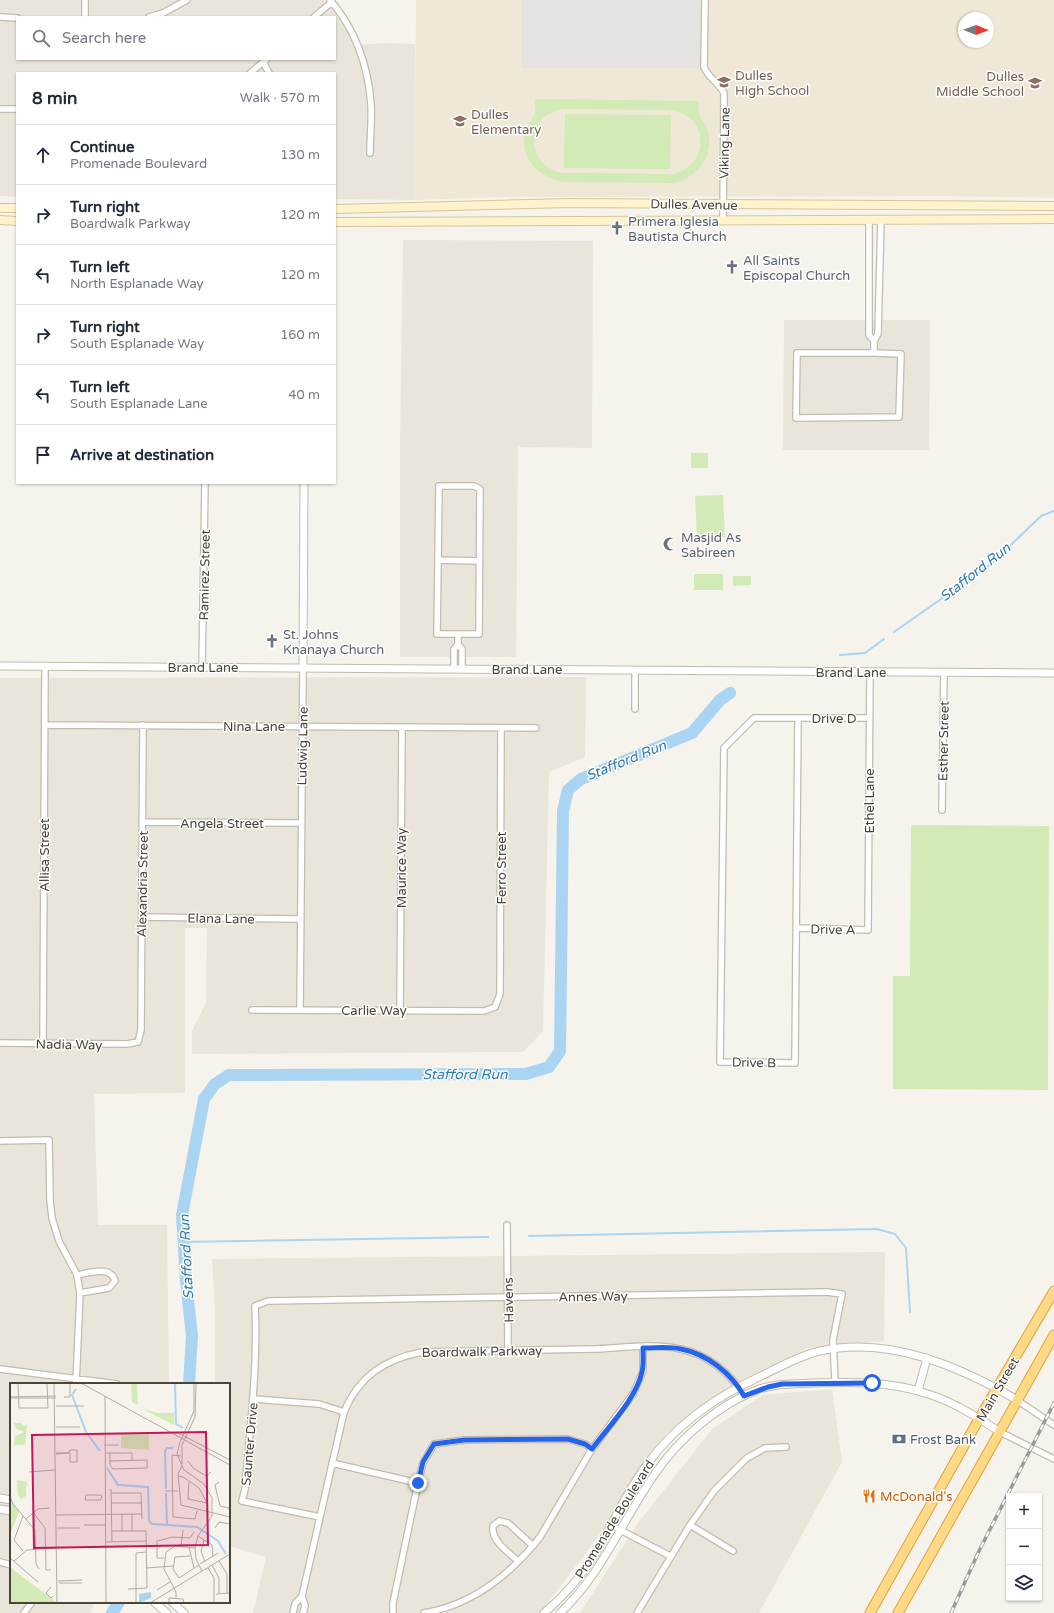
<!DOCTYPE html>
<html lang="en">
<head>
<meta charset="utf-8">
<style>
	body { margin:0; font-family:"Varela Round",sans-serif; background:#f6f6f7; color:#1f2937 }
	.controls { position:absolute; right:12px; bottom:12px; display:grid; overflow:hidden; border-radius:0px; box-shadow:0 1px 3px #0004 }
	.controls button { width:36px; height:36px; display:grid; place-items:center; padding:0; border:0; border-bottom:1px solid #e0e1e3; background:#fff; color:#1f2937; font:20px sans-serif }
	.compass { position:absolute; left:958px; top:12px; width:36px; height:36px; border-radius:50%; background:#fff; box-shadow:0 1px 3px #0004; rotate:91deg }
	.stop { position:absolute; width:12px; height:12px; margin:-9px; border:3px solid #2563eb; border-radius:50%; background:#fff }
	.stop.end { background:#2563eb; border-color:#fff; box-shadow:0 1px 4px #0008 }
	.list { margin:0; padding:0; list-style:none }
	h2 { display:flex; justify-content:space-between; align-items:center; height:52px; margin:0; padding:0 16px; font-size:17px }
	h2 small { font-size:13px; font-weight:400; color:#747a83 }
	.list li { display:grid; grid-template-columns:26px 1fr auto; gap:12px; align-items:center; box-sizing:border-box; height:60px; padding:0 16px; border-top:1px solid #e0e1e3 }
	.list b { display:block; font-size:15px; white-space:nowrap }
	.list p { margin:0; font-size:13px; white-space:nowrap; color:#747a83 }
	.list em { font-size:13px; font-style:normal; color:#747a83 }
	.icon { flex:none; width:22px; height:22px; fill:none; stroke:currentColor; stroke-width:2; stroke-linecap:round; stroke-linejoin:round }
	.map { position:relative; flex:none; width:1054px; height:1613px; overflow:hidden }
	.search { position:absolute; background:#fff; box-shadow:0 1px 3px #0004; left:16px; top:16px; width:320px; height:44px; display:flex; align-items:center; gap:10px; box-sizing:border-box; padding:0 14px; border-radius:0px; color:#747a83; font-size:15px }
	.panel { position:absolute; background:#fff; box-shadow:0 1px 3px #0004; left:16px; top:72px; width:320px; height:412px; border-radius:0px }
	.map>svg:first-child { display:block }
	.residential { fill:#eae5da; fill-rule:evenodd }
	.education { fill:#efe8d6; fill-rule:evenodd }
	.green { fill:#d2eab5; fill-rule:evenodd }
	.parking { fill:#e5e3e0 }
	.lines { fill:none; stroke-linecap:round; stroke-linejoin:round }
	.stream { stroke:#a9d4f2; stroke-width:2 }
	.river { stroke:#a9d4f2; stroke-width:12 }
	.minor-casing { stroke:#c2bbae; stroke-width:8 }
	.tertiary-casing { stroke:#c2bbae; stroke-width:9 }
	.secondary-casing { stroke:#d6c79b; stroke-width:10 }
	.trunk-casing { stroke:#e0a43c; stroke-width:11 }
	.minor { stroke:#fff; stroke-width:5.5 }
	.tertiary { stroke:#fff; stroke-width:7 }
	.secondary { stroke:#fff3cd; stroke-width:8 }
	.trunk { stroke:#ffd985; stroke-width:9 }
	.rail-casing { stroke:#9a9a9a; stroke-width:3.5 }
	.rail { stroke:#fff; stroke-width:2; stroke-dasharray:6; stroke-linecap:butt }
	.route { stroke:#2563eb; stroke-width:5 }
	.labels { text-anchor:middle; stroke-width:3; stroke-linejoin:round; paint-order:stroke }
	.education-label { font-size:13px; fill:#785e54; stroke:#fff; text-anchor:start }
	.street-label { font-size:13px; fill:#4b4439; stroke:#fff }
	.worship-label { font-size:13px; fill:#5b616d; stroke:#fff; text-anchor:start }
	.service-label { font-size:13px; fill:#4e5e75; stroke:#fff; text-anchor:start }
	.food-label { font-size:13px; fill:#c56008; stroke:#fff; text-anchor:start }
	.water-label { font-size:14px; font-style:italic; fill:#2e7ab2; stroke:#fff }
	.inset-river { fill:none; stroke:#a9d4f2; stroke-width:2 }
	.inset-road { fill:none; stroke:#b2ada4; stroke-width:1 }
	.view { fill:#c2185b; fill-opacity:0.15; stroke:#c2185b; stroke-width:2 }
	.inset-edge { fill:none; stroke:#4b4439; stroke-width:2 }
</style>
</head>
<body>
<div class="map">
<svg width="1054" height="1613" viewBox="0 0 1054 1613">
	<rect width="100%" height="100%" fill="#f6f3ec"/>
	<path class="residential" d="M0,0H324L340,18L354,45L387,43L415,44L414,200L335,199V73H17V197L0,196ZM17,17H335V59H17Z
		M403,240L593,241L592,448L518,447L516,657H400V446Z
		M784,320H930L929,450H783Z
		M586,677L585,757L549,772L543,1031L523,1052L192,1054V1031L206,1003L207,928H185V1093L94,1094L98,1225H167L169,1384H11V1602H95L90,1613H0V678Z
		M885,1252L884,1341L807,1348L666,1433L595,1541L540,1613H253L266,1557L229,1546V1384H215V1308L212,1259Z
		M832,1389L842,1462L759,1613H580L638,1523L713,1428L763,1395Z"/>
	<path class="education" d="M416,0H1054V198L940,196L505,197L414,200ZM964,18H988V42H964Z"/>
	<path class="green" d="M535,99L699,101C699,104 698,109 699,113C700,119 707,125 708,132C714,156 698,177 675,183L566,182C541,180 520,160 525,134C526,126 534,119 535,112C536,108 535,103 535,99ZM566,109L669,110C709,113 712,165 673,174L566,173C523,170 524,111 566,109Z
		M565,114L671,115L670,169L564,168Z
		M691,453H708V468H691Z
		M723,495L725,538L697,539L695,496Z
		M694,574H723V590H694Z
		M733,576H751V585L733,586Z
		M911,825L1049,826L1048,1090L893,1089V976H910Z"/>
	<path class="parking" d="M521,0H700V68H521Z"/>
	<g class="lines">
		<path class="stream" d="M894,632L991,564L1041,516L1054,511
			M840,655L865,653L884,639
			M529,1236L877,1229L895,1234L906,1248L910,1312
			M184,1242L488,1237"/>
		<path class="river" d="M189,1384L192,1336L186,1281L182,1215L204,1099L215,1084L229,1075L526,1074L549,1067L560,1051L563,811L568,790L581,779L692,733L720,700L730,693
			M112,1613L119,1602"/>
		<g class="minor-casing">
			<path id="minor" d="M330,0C355,29 368,66 371,104C372,120 370,137 370,153
				M705,0L704,67C709,79 718,82 724,93L723,221
				M0,17L17,18
				M85,17V0
				M149,17L163,13L187,0
				M314,17L332,2
				M263,62L269,73
				M250,73L267,59
				M0,109H17
				M869,219V335L874,341L878,334L881,219
				M874,353H797L796,418L899,417L901,354L874,353V341
				M438,560L479,561
				M458,644V634H479L480,489L474,486H439L437,634H458
				M202,668L205,483
				M454,669V649L458,644L462,649V669
				M635,709V670
				M798,718L795,1063L720,1062L724,748L754,718H869
				M45,725L536,728
				M942,810L944,672
				M143,822L301,823
				M142,917L301,919
				M798,928L868,930L870,672
				M300,1009L303,668
				M252,1010L484,1011L495,1007L500,994L501,728
				M400,1010L402,727
				M0,1043L127,1044L138,1042L141,1030L143,725
				M43,1043L45,666
				M0,1141L49,1140L50,1200L52,1218L59,1241L77,1275L80,1293L76,1384
				M507,1225L508,1351
				M77,1275C88,1273 111,1265 115,1281L109,1288L80,1293
				M0,1369L117,1384
				M253,1399L319,1404L344,1412
				M1017,1400L1054,1425
				M1000,1432L1054,1459
				M332,1463L418,1483
				M320,1517L242,1501L245,1489C250,1428 258,1367 255,1306L268,1301L827,1292L842,1294L833,1340L835,1382
				M611,1525L670,1556
				M690,1525L733,1551
				M518,1561C508,1552 491,1541 493,1526L499,1521L508,1523L533,1546
				M0,1562L11,1565
				M24,1613L32,1602
				M293,1613L295,1604L302,1596
				M303,1613L305,1606L302,1596L344,1412C359,1376 385,1359 422,1352C479,1351 535,1350 592,1349C621,1348 652,1343 680,1349C707,1354 731,1373 744,1396
				M393,1613V1603L418,1483L423,1463L434,1444L464,1440L568,1439L585,1444L592,1449
				M424,1613C473,1605 510,1575 540,1537L592,1449L633,1394L643,1371V1347
				M637,1613L690,1525L714,1491L747,1458L765,1448L786,1447"/>
		</g>
		<g class="tertiary-casing">
			<path id="tertiary" d="M0,666L1054,673
				M303,668L304,483
				M918,1391L927,1358
				M0,1498L11,1500
				M0,1509L11,1511
				M154,1602L167,1613
				M172,1602L184,1613
				M544,1613C563,1597 580,1578 593,1557C612,1526 626,1492 648,1463C677,1424 715,1397 759,1377C778,1368 798,1356 820,1351C889,1336 959,1366 1017,1400
				M560,1613C603,1573 623,1518 657,1471C680,1438 716,1407 754,1391C773,1383 794,1384 814,1383C853,1382 890,1381 928,1394C954,1402 977,1417 1000,1432"/>
		</g>
		<g class="secondary-casing">
			<path id="secondary" d="M0,208H17
				M335,209L570,203L1054,206
				M0,220L17,221
				M335,222L1054,219"/>
		</g>
		<g class="trunk-casing">
			<path id="trunk" d="M870,1613L979,1419L1054,1291
				M898,1613L1054,1335"/>
		</g>
		<use href="#minor" class="minor"/>
		<use href="#tertiary" class="tertiary"/>
		<use href="#secondary" class="secondary"/>
		<use href="#trunk" class="trunk"/>
		<g class="rail-casing">
			<path id="rail" d="M951,1613L979,1551L1054,1403"/>
		</g>
		<use href="#rail" class="rail"/>
	</g>
	<g class="lines">
		<path class="route" d="M418,1483L423,1462L434,1444L464,1440L568,1439L585,1444L592,1449C608,1427 636,1399 642,1372C644,1364 643,1355 643,1348C655,1348 669,1346 681,1349C707,1354 731,1373 744,1396L768,1387L782,1384L872,1383"/>
	</g>
	<defs>
		<g id="school-bare" transform="scale(1.08)"><path d="M0-5L7-2L0 1L-7-2ZM-4 1L0 2.5L4 1V4Q0 6-4 4Z" fill="#8d6e63" stroke="#fff" stroke-width="2.5" paint-order="stroke"/></g>
		<g id="church-bare" transform="scale(1.08)"><path d="M-1.2-6h2.4v3.5h3.3v2.4h-3.3V6h-2.4V-.1h-3.3v-2.4h3.3Z" fill="#6b7280" stroke="#fff" stroke-width="2.5" paint-order="stroke"/></g>
		<g id="mosque-bare" transform="scale(1.08)"><path d="M3.5-4.9A6 6 0 1 0 3.5 4.9A5 5 0 1 1 3.5-4.9Z" fill="#6b7280" stroke="#fff" stroke-width="2.5" paint-order="stroke"/></g>
		<g id="bank-bare" transform="scale(1.08)"><path d="M-6-4H6V4H-6ZM0-2.3a2.3 2.3 0 1 0 0 4.6a2.3 2.3 0 1 0 0-4.6Z" fill="#5c6f8a" stroke="#fff" stroke-width="2.5" paint-order="stroke"/></g>
		<g id="restaurant-bare" transform="scale(1.08)"><path d="M-5-6h1v4h1v-4h1v4h1v-4h1v5L-1.5 .5V6h-2V.5L-5-1ZM5-6V6H3V1.5H1.5Q1.5-4 5-6Z" fill="#e8710a" stroke="#fff" stroke-width="2.5" paint-order="stroke"/></g>
	</defs>
	<g fill-rule="evenodd">
		<use href="#school-bare" x="724" y="82"/>
		<use href="#school-bare" x="1035" y="83"/>
		<use href="#school-bare" x="460" y="121"/>
		<use href="#church-bare" x="617" y="228"/>
		<use href="#church-bare" x="732" y="267"/>
		<use href="#mosque-bare" x="670" y="544"/>
		<use href="#church-bare" x="272" y="641"/>
		<use href="#bank-bare" x="899" y="1439"/>
		<use href="#restaurant-bare" x="869" y="1496"/>
	</g>
	<g class="labels">
		<g class="education-label">
			<text x="735" y="80">Dulles<tspan x="735" dy="15">High School</tspan></text>
			<text x="1024" y="81" text-anchor="end">Dulles<tspan x="1024" dy="15">Middle School</tspan></text>
			<text x="471" y="119">Dulles<tspan x="471" dy="15">Elementary</tspan></text>
		</g>
		<g class="street-label">
			<text transform="translate(724 143) rotate(-89)" y="5">Viking Lane</text>
			<text transform="translate(694 204) rotate(1)" y="5">Dulles Avenue</text>
			<text transform="translate(204 575) rotate(-89)" y="5">Ramirez Street</text>
			<text x="203" y="672">Brand Lane</text>
			<text x="527" y="674">Brand Lane</text>
			<text x="851" y="677">Brand Lane</text>
			<text x="834" y="723">Drive D</text>
			<text x="254" y="731">Nina Lane</text>
			<text transform="translate(943 741) rotate(-89)" y="5">Esther Street</text>
			<text transform="translate(302 746) rotate(-89)" y="5">Ludwig Lane</text>
			<text transform="translate(869 801) rotate(-90)" y="5">Ethel Lane</text>
			<text x="222" y="828">Angela Street</text>
			<text transform="translate(44 855) rotate(-90)" y="5">Allisa Street</text>
			<text transform="translate(401 868) rotate(-90)" y="5">Maurice Way</text>
			<text transform="translate(501 868) rotate(-90)" y="5">Ferro Street</text>
			<text transform="translate(142 884) rotate(-89)" y="5">Alexandria Street</text>
			<text transform="translate(221 918) rotate(1)" y="5">Elana Lane</text>
			<text transform="translate(833 929) rotate(1)" y="5">Drive A</text>
			<text x="374" y="1015">Carlie Way</text>
			<text transform="translate(69 1044) rotate(1)" y="5">Nadia Way</text>
			<text transform="translate(754 1062) rotate(1)" y="5">Drive B</text>
			<text transform="translate(593 1296) rotate(-1)" y="5">Annes Way</text>
			<text transform="translate(508 1300) rotate(-91)" y="5">Havens</text>
			<text transform="translate(482 1351) rotate(-1)" y="5">Boardwalk Parkway</text>
			<text transform="translate(997 1389) rotate(-60)" y="5">Main Street</text>
			<text transform="translate(249 1444) rotate(-85)" y="5">Saunter Drive</text>
			<text transform="translate(614 1519) rotate(-58)" y="5">Promenade Boulevard</text>
		</g>
		<g class="worship-label">
			<text x="628" y="226">Primera Iglesia<tspan x="628" dy="15">Bautista Church</tspan></text>
			<text x="743" y="265">All Saints<tspan x="743" dy="15">Episcopal Church</tspan></text>
			<text x="681" y="542">Masjid As<tspan x="681" dy="15">Sabireen</tspan></text>
			<text x="283" y="639">St. Johns<tspan x="283" dy="15">Knanaya Church</tspan></text>
		</g>
		<g class="service-label">
			<text x="910" y="1444">Frost Bank</text>
		</g>
		<g class="food-label">
			<text x="880" y="1501">McDonald's</text>
		</g>
		<g class="water-label">
			<text transform="translate(975 572) rotate(-38)" y="5">Stafford Run</text>
			<text transform="translate(626 760) rotate(-22)" y="5">Stafford Run</text>
			<text x="465" y="1079">Stafford Run</text>
			<text transform="translate(186 1257) rotate(-93)" y="5">Stafford Run</text>
		</g>
	</g>
	<g transform="translate(10 1383)">
		<rect width="220" height="220" fill="#f6f3ec"/>
		<path d="M121,0H127L128,22L122,19ZM133,26L148,30H164V42ZM4,40H12V43L17,42L15,62H4L5,53L13,50V48L6,46ZM139,50V67L111,65V51ZM16,95L18,103H16V113L11,116L8,112L7,97L16,99ZM0,116L9,129L0,152ZM0,184L46,219V220H0Z" fill="#d2eab5"/>
		<path d="M141,209V215L129,220V211Z" fill="#a9d4f2"/>
		<path class="inset-river" d="M165,0L166,41L173,45M66,6L62,12L76,49M76,49L90,68M97,85L108,102L138,104L139,138L142,141L187,144L208,158L216,171M156,106L155,68L157,65H163M156,110L157,143"/>
		<path class="inset-road" d="M8,0L9,25H38L37,0M44,0L47,220M71,0L220,82M184,0V28L170,59L167,71L174,87L194,101L202,115V133L188,153L185,165L186,176L192,188M95,13L96,220M0,14L46,13M54,14H60V0M0,15H46M46,23H74M46,44H70M168,50L220,77M94,62H109M46,70H59L46,71M59,70L60,67H67V79H60V70M95,70H122V77M100,70V82L103,86L137,85V77L100,78M171,73L162,72L163,134L185,136L187,128M178,78L183,85L196,93L201,89M172,81V62L185,34L186,0M172,83L168,91L171,122L220,134M19,89L45,87M168,93L173,94L189,105L197,120L178,116L179,99M209,99L205,102L210,123L219,125L220,131M101,106L102,159M155,108H168M101,110H131L132,136M0,113L3,121L25,147L26,181L29,186M91,115V117H75L76,112H91L92,115M101,120H132M23,129L35,145L36,187H41M112,131V148M122,131V148M46,132L132,131M13,133L4,157L13,168M16,136L28,126L40,125M74,142H95M47,145H70M205,145L209,139L220,141M102,148H136L137,205L118,206M188,153L202,162L203,174M194,157L191,168L195,179M96,159L136,158M171,163L173,147M179,164L184,185M180,173L165,174L163,186L169,195L189,182M0,175L28,199M154,175H147V158L163,154L180,155L184,149M4,178L17,167L46,165M209,178L217,191V210M190,181L208,170M202,182L209,195V210M136,185L163,183M198,185L204,195V220M48,198L72,197M49,200H72M41,204L36,210L41,215L43,213M147,207L160,199M206,211L220,210M166,216V209L154,186L156,169L165,163L185,165M126,220V170L136,169M140,220L220,171M159,220V215L173,216L174,220"/>
		<path class="view" d="M196,49L198,162L24,165L22,52Z"/>
		<rect width="220" height="220" class="inset-edge"/>
	</g>
</svg>
<div class="controls">
<button>+</button>
<button>−</button>
<button><svg class="icon" aria-label="layers" viewBox="0 0 24 24"><path d="M12 4l9 5-9 5-9-5zM3 14l9 5 9-5"/></svg></button>
</div>
<svg class="compass" viewBox="-18 -18 36 36"><path d="M0-13l5 13h-10z" fill="#e53935"/><path d="M0 13l5-13h-10z" fill="#747a83"/></svg>
<div class="stop" style="left:872px;top:1383px"></div>
<div class="stop end" style="left:418px;top:1483px"></div>
<div class="search"><svg class="icon" aria-label="search" viewBox="0 0 24 24"><circle cx="10" cy="10" r="6"/><path d="M15 15l6 6"/></svg>Search here</div>
<section class="panel">
<h2>8 min<small>Walk · 570 m</small></h2>
<ul class="list">
<li><svg class="icon" aria-label="ahead" viewBox="0 0 24 24"><path d="M12 20V5M6 11l6-6 6 6"/></svg><div><b>Continue</b><p>Promenade Boulevard</p></div><em>130 m</em></li>
<li><svg class="icon" aria-label="right" viewBox="0 0 24 24"><path d="M7 20v-9h11M14 6l5 5-5 5"/></svg><div><b>Turn right</b><p>Boardwalk Parkway</p></div><em>120 m</em></li>
<li><svg class="icon" aria-label="left" viewBox="0 0 24 24"><path d="M17 20v-9H6M10 6l-5 5 5 5"/></svg><div><b>Turn left</b><p>North Esplanade Way</p></div><em>120 m</em></li>
<li><svg class="icon" aria-label="right" viewBox="0 0 24 24"><path d="M7 20v-9h11M14 6l5 5-5 5"/></svg><div><b>Turn right</b><p>South Esplanade Way</p></div><em>160 m</em></li>
<li><svg class="icon" aria-label="left" viewBox="0 0 24 24"><path d="M17 20v-9H6M10 6l-5 5 5 5"/></svg><div><b>Turn left</b><p>South Esplanade Lane</p></div><em>40 m</em></li>
<li><svg class="icon" aria-label="arrive" viewBox="0 0 24 24"><path d="M6 21V4h12l-3 4 3 4H6"/></svg><div><b>Arrive at destination</b></div></li>
</ul>
</section>
</div>
</body>
</html>
